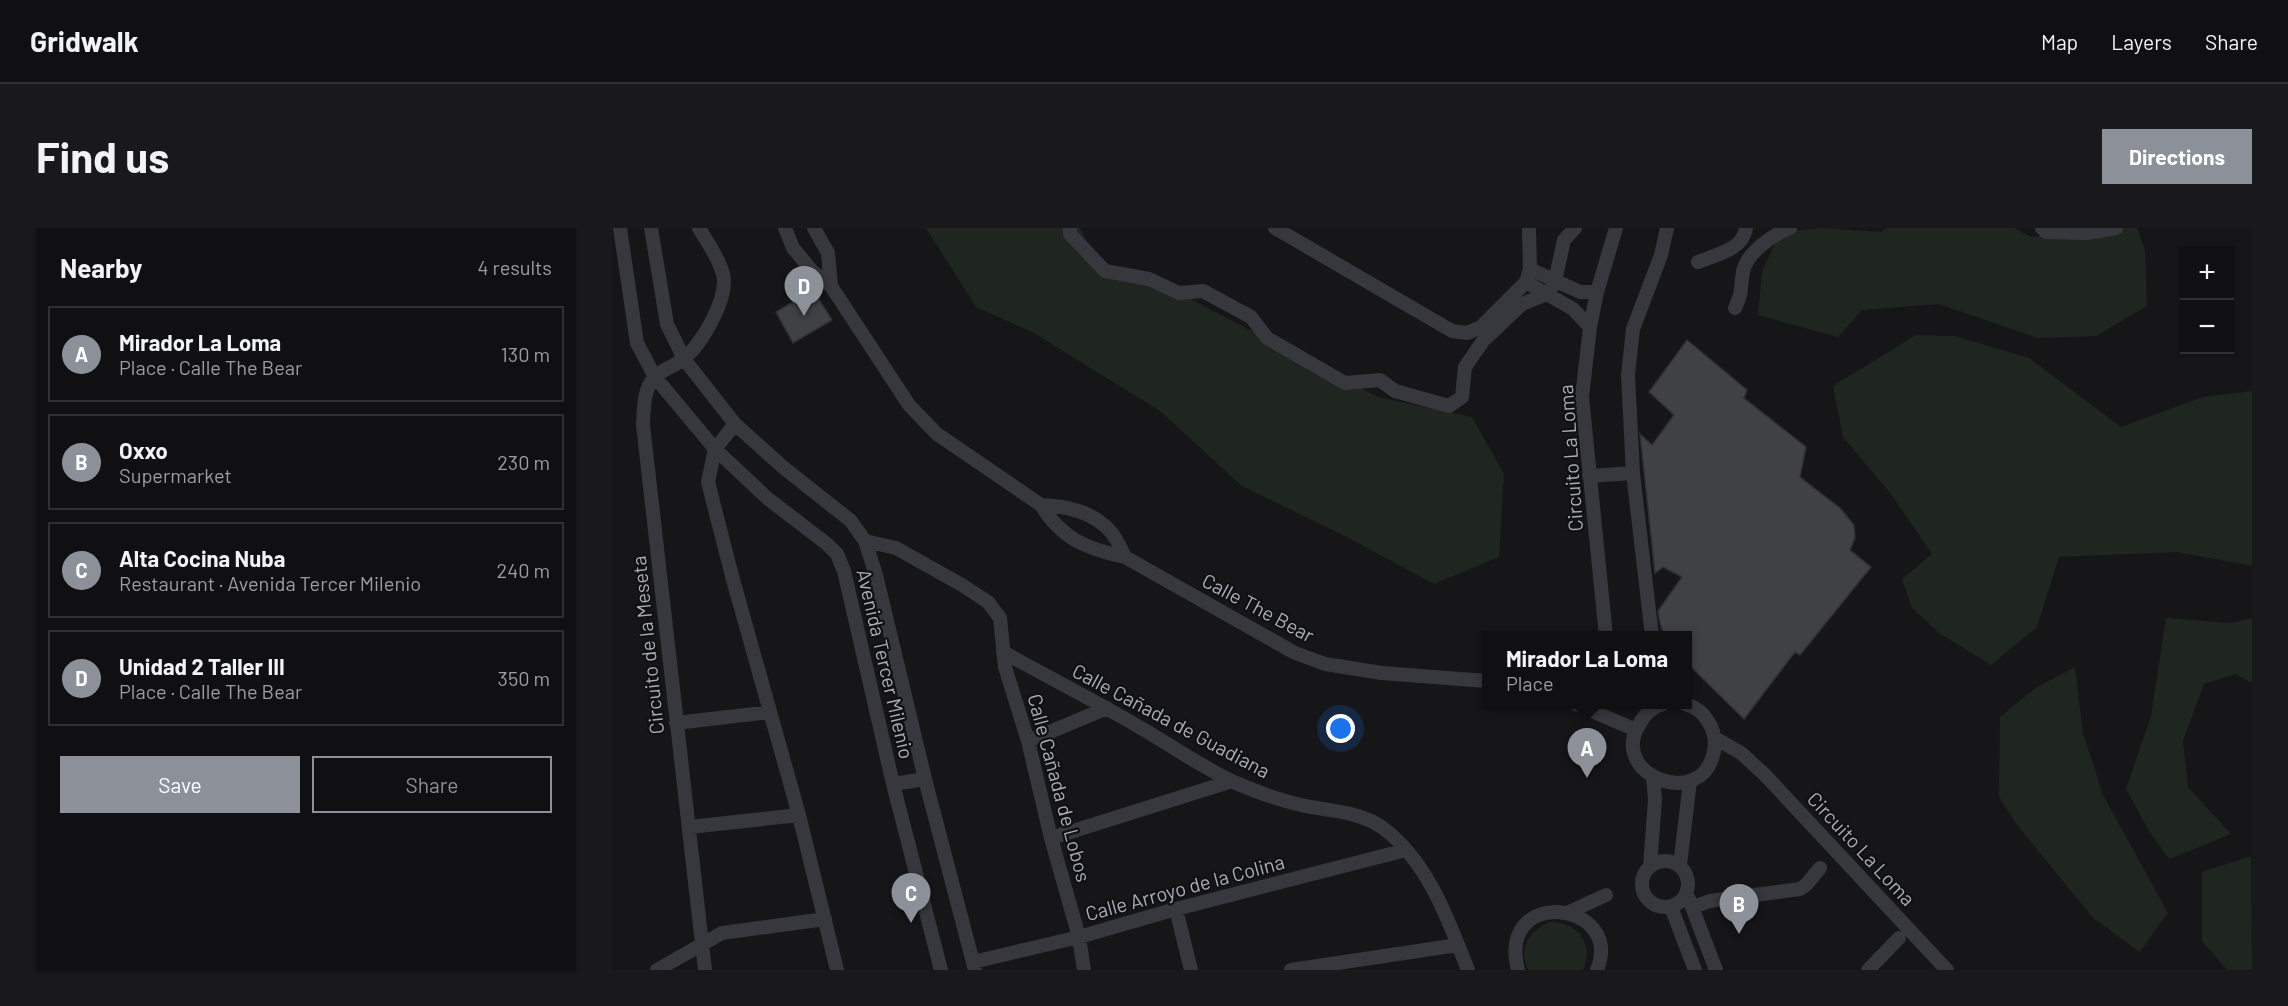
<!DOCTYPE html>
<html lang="en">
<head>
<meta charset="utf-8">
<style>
	body { margin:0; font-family:Barlow,sans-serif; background:#19191b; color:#f1f3f6 }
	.controls { position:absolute; right:18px; top:18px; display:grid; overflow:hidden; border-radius:0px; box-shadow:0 2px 4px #0004 }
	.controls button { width:54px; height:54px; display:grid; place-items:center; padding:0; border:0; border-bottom:2px solid #303032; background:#101012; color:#f1f3f6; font:30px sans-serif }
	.you { position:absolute; left:729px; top:501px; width:21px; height:21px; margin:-15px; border:4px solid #fff; border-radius:50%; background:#1a73e8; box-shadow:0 0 0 9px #1a73e833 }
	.badge { display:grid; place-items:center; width:39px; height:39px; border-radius:50%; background:#8c9099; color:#fff; font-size:20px; font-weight:700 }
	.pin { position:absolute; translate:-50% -50px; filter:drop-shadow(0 2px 3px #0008) }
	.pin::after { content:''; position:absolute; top:32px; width:21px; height:18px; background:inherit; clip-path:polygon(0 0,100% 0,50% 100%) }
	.popup { position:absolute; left:870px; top:403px; width:210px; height:78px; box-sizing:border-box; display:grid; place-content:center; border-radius:0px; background:#101012; filter:drop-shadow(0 2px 4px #0005); font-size:20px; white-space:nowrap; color:#9c9d9f }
	.popup b { font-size:22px; color:#f1f3f6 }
	.popup::after { content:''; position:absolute; left:50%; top:100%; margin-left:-12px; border:12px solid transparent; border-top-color:#101012 }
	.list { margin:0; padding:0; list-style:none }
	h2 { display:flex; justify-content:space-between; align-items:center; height:78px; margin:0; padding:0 24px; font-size:26px }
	h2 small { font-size:20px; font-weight:400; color:#9c9d9f }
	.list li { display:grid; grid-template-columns:39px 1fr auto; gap:18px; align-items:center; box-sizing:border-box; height:96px; margin:0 12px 12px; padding:0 12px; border:2px solid #303032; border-radius:0px }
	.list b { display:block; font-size:22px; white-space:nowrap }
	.list p { margin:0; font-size:20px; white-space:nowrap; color:#9c9d9f }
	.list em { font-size:20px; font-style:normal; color:#9c9d9f }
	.actions { display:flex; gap:12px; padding:18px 24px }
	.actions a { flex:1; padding:14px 0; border:2px solid #8c9099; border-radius:0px; text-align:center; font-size:21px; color:#8c9099 }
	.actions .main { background:#8c9099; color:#fff }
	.map { position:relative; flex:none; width:1640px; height:742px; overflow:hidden; border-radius:0px }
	header { display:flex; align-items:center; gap:36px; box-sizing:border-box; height:84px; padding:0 30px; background:#101012; border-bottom:2px solid #303032 }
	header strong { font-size:28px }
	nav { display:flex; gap:33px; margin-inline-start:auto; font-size:21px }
	.intro { display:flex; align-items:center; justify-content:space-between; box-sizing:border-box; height:144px; padding:0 36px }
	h1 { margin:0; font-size:42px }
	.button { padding:15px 27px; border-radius:0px; background:#8c9099; color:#fff; font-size:21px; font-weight:700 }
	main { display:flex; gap:36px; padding:0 36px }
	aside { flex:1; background:#101012; border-radius:0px; box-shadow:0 2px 4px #0004 }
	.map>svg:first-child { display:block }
	.green { fill:#1e261f }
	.building { fill:#404145; stroke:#303034; stroke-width:1.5 }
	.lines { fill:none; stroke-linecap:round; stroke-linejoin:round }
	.minor { stroke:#37383d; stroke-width:14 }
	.labels { text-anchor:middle; stroke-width:4.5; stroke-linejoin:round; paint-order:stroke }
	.street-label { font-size:20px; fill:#a8adb8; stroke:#111113 }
</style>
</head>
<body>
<header>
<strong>Gridwalk</strong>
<nav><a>Map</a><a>Layers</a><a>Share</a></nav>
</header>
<div class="intro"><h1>Find us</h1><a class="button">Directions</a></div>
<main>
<aside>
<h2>Nearby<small>4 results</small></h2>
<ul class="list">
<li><span class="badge">A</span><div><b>Mirador La Loma</b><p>Place · Calle The Bear</p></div><em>130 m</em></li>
<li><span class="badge">B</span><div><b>Oxxo</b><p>Supermarket</p></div><em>230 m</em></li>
<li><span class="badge">C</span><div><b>Alta Cocina Nuba</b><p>Restaurant · Avenida Tercer Milenio</p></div><em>240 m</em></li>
<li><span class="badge">D</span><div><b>Unidad 2 Taller III</b><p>Place · Calle The Bear</p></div><em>350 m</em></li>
</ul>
<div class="actions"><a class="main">Save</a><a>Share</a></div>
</aside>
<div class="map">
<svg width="1640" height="742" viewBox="0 0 1640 742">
	<rect width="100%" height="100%" fill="#161618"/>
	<path class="green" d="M314,0H468L486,36L567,65L766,169L860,189L892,246L887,329L822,356L739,311L630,258L548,183L422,105L364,79Z
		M1210,0L1269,4L1275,0H1403L1419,9L1494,0H1525L1533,22L1535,78L1484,108L1426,110L1327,76L1250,82L1226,109L1146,87L1150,44L1168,4Z
		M1304,107L1343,108L1417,130L1509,199L1591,169L1640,163V338L1565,324L1447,329L1425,399L1379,437L1327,405L1300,380L1290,351L1320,326L1279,266L1231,209L1221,158Z
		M1554,390L1618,395L1640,390V455L1623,446L1592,456L1571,513L1576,559L1619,606L1557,631L1537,603L1514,561L1539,488Z
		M1463,439L1471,505L1491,567L1556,685L1528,724L1481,690L1405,597L1387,569L1388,489L1422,461Z
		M1639,628L1640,742H1615L1590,713V644Z
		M938,694C965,694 983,715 971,742H916C906,720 917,702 938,694Z"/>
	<path class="building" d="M201,62L220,92L181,115L164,84Z
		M1075,112L1135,162L1132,170L1194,219L1188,249L1228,280L1242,297L1243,310L1238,322L1259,339L1188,427L1183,424L1132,491L1076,436V408H1052L1048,395L1046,383L1070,349L1051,339L1043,345L1028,206L1040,217L1062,187L1037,164Z"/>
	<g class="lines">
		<path class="minor" d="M8,0L25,115L43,149L103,221L155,270L215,316L225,326L232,343L281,556L329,742
			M39,0L55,96L72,131L123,196L172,240L239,293L253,313L264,347L313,551L363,742
			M87,0C95,14 107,30 111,46C117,69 90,117 71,131C63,138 51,141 43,149C31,161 32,181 31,197L93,742
			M173,0L181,20L200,43L219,58L297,177L325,206L429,277C450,311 475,321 513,329L683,425L713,436L770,445L874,453
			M202,0L216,25L219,58
			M458,0V6L493,43L537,51L567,65L591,63L639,89L655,110L733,155L768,152L783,163L837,178L850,169L853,139L871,113L910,76L937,65L943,53L952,12L963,0
			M663,0L840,103L855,105L869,99L914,54L918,41L917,0
			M1430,0L1434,4L1475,5L1504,0
			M1086,34C1105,26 1131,22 1134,0
			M918,41L968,64H985
			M914,54L961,81L978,99
			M1123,80C1131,63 1128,61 1131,44C1134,25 1162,6 1178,0
			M123,196L103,221L96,254L120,348L187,587L225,742
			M977,248L1021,245
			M429,277C454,278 481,283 499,304C505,311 509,321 513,329
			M253,313L284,320L350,357L376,374L388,390L393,439L416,513L439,610L467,709L472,742
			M994,408L970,169L978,99L985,64L1004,0
			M1040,408L1021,245L1016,147L1021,101L1049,27L1055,0
			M391,424C438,450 487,475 534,503C563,520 593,541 624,555C645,564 666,572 689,577C715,583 749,583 771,600C816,634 836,691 856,742
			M964,476L1024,502
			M1051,476C1040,479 1032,487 1027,497C996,547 1091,584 1102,523C1106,503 1093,481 1073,476
			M64,495L158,484
			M1103,510L1129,525L1153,547L1335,742
			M416,513L495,480
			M281,556L313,551
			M78,599L187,587
			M439,610L620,553
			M1030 656a23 23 0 1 1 46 0a23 23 0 1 1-46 0Z
			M1068,637L1078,553
			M1038,638L1043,572L1041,549
			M1077,671L1104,742
			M1059,679L1083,742
			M1081,679L1098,673L1188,661L1194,657L1208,640
			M564,681L579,742
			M957,684L994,667
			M361,734L467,709L564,681L794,622
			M45,742L110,705L213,691
			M679,742L846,717
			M906,742C884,657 1013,673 985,742
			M1256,742L1287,710"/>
	</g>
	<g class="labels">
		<g class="street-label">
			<text transform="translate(959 230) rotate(-94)" y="7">Circuito La Loma</text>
			<text transform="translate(646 380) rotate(28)" y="7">Calle The Bear</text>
			<text transform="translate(36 417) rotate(-96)" y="7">Circuito de la Meseta</text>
			<text transform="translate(273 436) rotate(77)" y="7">Avenida Tercer Milenio</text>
			<text transform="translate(559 493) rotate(28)" y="7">Calle Cañada de Guadiana</text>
			<text transform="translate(447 560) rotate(75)" y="7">Calle Cañada de Lobos</text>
			<text transform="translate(1249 621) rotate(47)" y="7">Circuito La Loma</text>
			<text transform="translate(573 660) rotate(-15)" y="7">Calle Arroyo de la Colina</text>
		</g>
	</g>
</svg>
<div class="controls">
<button>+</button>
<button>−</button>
</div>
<div class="you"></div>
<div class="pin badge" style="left:975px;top:550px">A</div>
<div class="popup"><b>Mirador La Loma</b>Place</div>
<div class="pin badge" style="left:1127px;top:706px">B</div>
<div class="pin badge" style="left:299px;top:695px">C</div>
<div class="pin badge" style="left:192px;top:88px">D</div>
</div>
</main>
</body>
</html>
